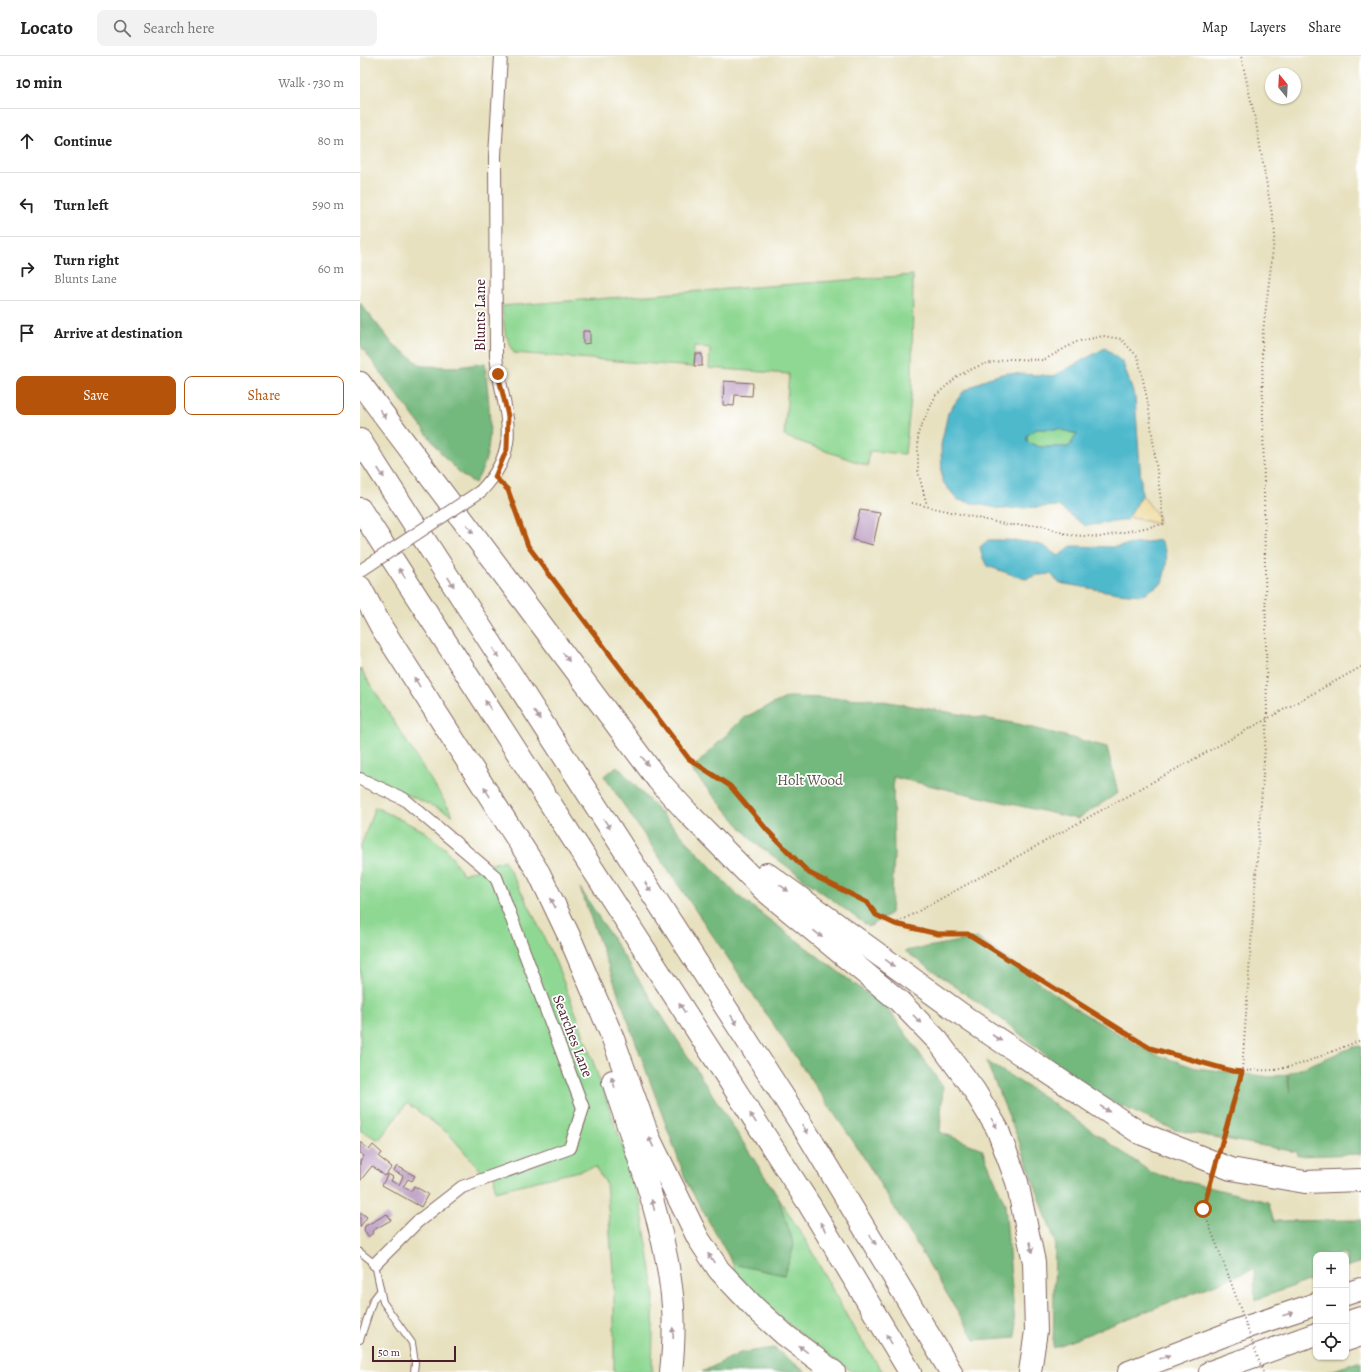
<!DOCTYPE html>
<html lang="en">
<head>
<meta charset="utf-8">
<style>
	body { margin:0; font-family:Alegreya,serif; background:#f2f2f2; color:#222 }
	.controls { position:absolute; right:12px; bottom:12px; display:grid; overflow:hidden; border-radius:8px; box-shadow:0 1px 3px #0004 }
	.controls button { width:36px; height:36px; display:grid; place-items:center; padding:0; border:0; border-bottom:1px solid #e0e0e0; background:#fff; color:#222; font:20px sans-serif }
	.compass { position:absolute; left:905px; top:12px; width:36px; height:36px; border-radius:50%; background:#fff; box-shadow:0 1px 3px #0004; rotate:342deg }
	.scale { position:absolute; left:12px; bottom:10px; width:84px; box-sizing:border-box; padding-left:4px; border:2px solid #4a1f2b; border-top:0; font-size:11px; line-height:14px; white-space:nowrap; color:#4a1f2b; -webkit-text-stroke:3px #fff; paint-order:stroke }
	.stop { position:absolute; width:12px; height:12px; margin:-9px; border:3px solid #b45309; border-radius:50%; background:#fff }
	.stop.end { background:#b45309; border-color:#fff; box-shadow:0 1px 4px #0008 }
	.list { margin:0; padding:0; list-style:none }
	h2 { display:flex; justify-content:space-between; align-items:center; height:52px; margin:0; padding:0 16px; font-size:17px }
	h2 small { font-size:13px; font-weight:400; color:#767676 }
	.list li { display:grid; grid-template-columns:26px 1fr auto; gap:12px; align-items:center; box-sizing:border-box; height:64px; padding:0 16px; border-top:1px solid #e0e0e0 }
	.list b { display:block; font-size:15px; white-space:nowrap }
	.list p { margin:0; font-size:13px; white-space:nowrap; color:#767676 }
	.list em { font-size:13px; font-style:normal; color:#767676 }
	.actions { display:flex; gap:8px; padding:12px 16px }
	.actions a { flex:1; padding:9px 0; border:1px solid #b45309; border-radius:8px; text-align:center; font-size:14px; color:#b45309 }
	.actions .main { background:#b45309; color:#fff }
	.icon { flex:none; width:22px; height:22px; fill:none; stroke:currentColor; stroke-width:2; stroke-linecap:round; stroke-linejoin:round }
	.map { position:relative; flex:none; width:1001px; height:1316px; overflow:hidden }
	header { display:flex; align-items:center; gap:24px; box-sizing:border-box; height:56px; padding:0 20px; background:#fff; border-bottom:1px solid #e0e0e0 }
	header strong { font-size:19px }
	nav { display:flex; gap:22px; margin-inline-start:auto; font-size:14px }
	.search { width:280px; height:36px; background:#f2f2f2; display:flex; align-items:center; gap:10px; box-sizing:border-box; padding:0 14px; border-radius:8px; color:#767676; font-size:15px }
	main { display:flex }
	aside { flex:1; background:#fff }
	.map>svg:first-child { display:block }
	.green { fill:#8fd893; stroke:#6c7c5f }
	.forest { fill:#73b87d; stroke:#5e6c54 }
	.sand { fill:#eeda9e; stroke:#9c7c64 }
	.water { fill:#4fb9cc; stroke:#4c6c7c; fill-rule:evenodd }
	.building { fill:#ba9bc1 }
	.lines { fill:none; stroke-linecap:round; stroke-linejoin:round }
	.service-casing { stroke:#81635f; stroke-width:8 }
	.minor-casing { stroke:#81635f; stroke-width:14 }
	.motorway-casing { stroke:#81635f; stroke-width:24 }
	.path { stroke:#81635f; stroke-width:2; stroke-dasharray:1 3; stroke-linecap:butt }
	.service { stroke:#fff; stroke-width:6 }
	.minor { stroke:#fff; stroke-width:12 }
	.motorway { stroke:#fff; stroke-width:22 }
	.minor-bridge-casing { stroke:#81635f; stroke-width:14; stroke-linecap:butt }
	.path-bridge { stroke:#81635f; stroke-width:2; stroke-dasharray:1 3; stroke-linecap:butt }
	.minor-bridge { stroke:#fff; stroke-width:12 }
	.oneway { fill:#ae9aa0 }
	.route { stroke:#b45309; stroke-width:5 }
	.labels { text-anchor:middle; stroke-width:3.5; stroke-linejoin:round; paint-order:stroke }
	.street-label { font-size:15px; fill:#4a1f2b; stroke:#fff }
	.park-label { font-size:15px; fill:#5f564a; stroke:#fff }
</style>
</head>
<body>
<header>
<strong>Locato</strong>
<div class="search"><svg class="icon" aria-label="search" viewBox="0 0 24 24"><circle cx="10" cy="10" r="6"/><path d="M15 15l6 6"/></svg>Search here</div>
<nav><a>Map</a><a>Layers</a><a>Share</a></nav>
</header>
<main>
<aside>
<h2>10 min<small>Walk · 730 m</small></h2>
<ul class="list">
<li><svg class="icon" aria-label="ahead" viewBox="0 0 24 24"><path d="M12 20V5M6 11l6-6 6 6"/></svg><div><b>Continue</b></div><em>80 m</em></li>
<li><svg class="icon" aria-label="left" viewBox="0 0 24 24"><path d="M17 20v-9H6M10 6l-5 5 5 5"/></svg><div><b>Turn left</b></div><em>590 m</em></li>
<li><svg class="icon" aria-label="right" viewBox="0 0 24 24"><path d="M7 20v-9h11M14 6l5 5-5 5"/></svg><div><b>Turn right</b><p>Blunts Lane</p></div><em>60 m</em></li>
<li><svg class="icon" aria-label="arrive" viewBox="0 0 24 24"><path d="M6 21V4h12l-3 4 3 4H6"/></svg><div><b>Arrive at destination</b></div></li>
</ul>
<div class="actions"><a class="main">Save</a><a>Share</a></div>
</aside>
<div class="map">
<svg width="1001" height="1316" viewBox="0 0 1001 1316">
	<rect width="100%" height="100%" fill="#fff"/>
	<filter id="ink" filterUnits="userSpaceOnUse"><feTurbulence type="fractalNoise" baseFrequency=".025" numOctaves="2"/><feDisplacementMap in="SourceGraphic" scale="8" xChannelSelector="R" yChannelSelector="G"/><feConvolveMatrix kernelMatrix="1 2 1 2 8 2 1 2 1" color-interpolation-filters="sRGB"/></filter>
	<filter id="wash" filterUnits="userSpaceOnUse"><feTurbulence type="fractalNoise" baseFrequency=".012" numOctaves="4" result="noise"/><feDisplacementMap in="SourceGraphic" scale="16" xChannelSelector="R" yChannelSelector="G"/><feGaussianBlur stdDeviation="0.9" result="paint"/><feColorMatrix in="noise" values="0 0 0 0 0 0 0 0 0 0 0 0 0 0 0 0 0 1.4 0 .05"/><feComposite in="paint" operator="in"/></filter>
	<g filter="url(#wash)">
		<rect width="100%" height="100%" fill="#e7e1bf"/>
		<path class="green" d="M553,219L552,333L545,398L509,395L508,410L424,380L429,318L349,312L350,292L334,290L333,311L154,297L145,277L142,250Z
			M677,373H698L717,378L709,391H680L667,386V379Z
			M0,612L93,759L0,718Z
			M15,751L64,775L86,793L103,818L144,804L171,854L196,907L217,960L265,1097L281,1150L294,1234L292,1316H254V1228L246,1127L235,1111L135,1135L134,1112L122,1116L89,1078L47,1047L19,1084L0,1074V792Z
			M418,1141L446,1185L495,1275L523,1316H493L466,1298L418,1260L374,1215L373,1208L424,1219L434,1190Z"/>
		<path class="forest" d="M0,247L32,287L62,310L98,311L125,307C128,346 138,393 115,427L103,420L85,402L0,289Z
			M428,641L511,643L658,668L747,691L758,737L717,763L533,721L534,799L531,857L509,871L393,785L331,714L383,662Z
			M257,710L378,840L529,954L583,1031L580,1076L622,1093L645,1148L656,1281L615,1284L501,1097L244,720Z
			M220,832L418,1141L434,1190L424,1219L373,1208L327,1127Z
			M617,882L716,953L792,997L836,1012L911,1021L927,1018L930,1037L928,1018L993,991L1001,990V1098L938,1100L937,1096L815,1074L732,1037L644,965L545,895Z
			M626,1005L678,1037L792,1117L908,1146L914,1165L1001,1164V1206L986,1211V1199H956V1222L895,1244L894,1213L693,1292L695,1185L659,1085Z
			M414,1292L446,1316H342L380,1297Z
			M1001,1305V1316H968Z"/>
		<path class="sand" d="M782,439L798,460V468L769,461Z"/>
		<path class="water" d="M745,292L763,307L775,342L782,439L767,464L726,470L698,450L642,453L598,444L582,425L581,389L588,357L603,336L628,322L646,317L694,320ZM677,373H698L717,378L709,391H680L667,386V379Z
			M628,484C646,484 663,484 681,489C688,491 692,498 699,500L711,490L755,491L800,484C810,501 807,507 802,527L782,539L758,537L699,527L691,518L678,519L665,523L627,510L622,500L620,491Z"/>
		<g id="blocks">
			<path class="building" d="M223,275H230V287L223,288Z
				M335,298H342V310H334Z
				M364,325L393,327L392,340L375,339L374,350L363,349Z
				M500,454L520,457L513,489L493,484Z
				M0,1086L9,1094L13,1089L22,1097L19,1101L32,1111L25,1120L12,1110L0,1125V1106L4,1100L0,1097Z
				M37,1110L55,1120L52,1125L48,1123L43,1131L51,1135L54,1130L68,1138L61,1151L22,1129L28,1118L33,1121L31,1125L39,1129L43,1120L34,1115Z
				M0,1156L7,1161L0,1171Z
				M27,1158L31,1164L12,1175L13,1177L8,1181L4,1174L5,1170Z"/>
		</g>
	</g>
	<g filter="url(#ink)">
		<use href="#blocks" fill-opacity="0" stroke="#81635f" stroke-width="1"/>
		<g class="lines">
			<g class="service-casing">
				<path id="service" d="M0,1196L15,1208L23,1246L52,1287L55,1307L54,1316
					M0,1284L13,1244L20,1235"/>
			</g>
			<g class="minor-casing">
				<path id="minor" d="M121,435C166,388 142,355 136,300L135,100L141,0
					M0,723L44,743L136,821L223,1052L210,1092L102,1131L57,1166L15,1208"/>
			</g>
			<g class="motorway-casing">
				<path id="motorway" d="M0,327L298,724L327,756L404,834L539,945L578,985L614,1034L637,1072L657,1126L674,1206L676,1275L670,1316
					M0,384L450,1082L591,1316
					M0,453L449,1148L550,1316
					M0,531L22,572L179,817L210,882L252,980L289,1082L338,1182L359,1214L395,1252L425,1279L474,1316
					M407,818L612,966L780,1077L871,1113L945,1126L1001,1124
					M253,1025C275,1092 302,1160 311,1231C315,1259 314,1288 311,1316
					M986,1238L1001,1233
					M986,1267L1001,1262
					M986,1284L1001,1279
					M769,1316L878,1274L956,1248
					M850,1316L956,1278"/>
			</g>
			<path class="path" d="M141,427L148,434L168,490L329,703L370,730L408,775L449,817L508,847L516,859L535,868L1001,611
				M552,447L648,469H680L709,479L740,481L804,468L788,347L778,301L761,283L743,280L716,286L684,304L649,303L621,309L599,319L576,339L558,377V416L567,449
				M536,868L578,877L608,878L790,992L872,1015L915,1014L941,1008L1001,984
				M866,1075L882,1015L907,663L902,284L915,176L896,67L881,0
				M846,1143L843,1153L869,1221"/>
			<use href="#service" class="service"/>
			<use href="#minor" class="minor"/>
			<use href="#motorway" class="motorway"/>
			<g class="minor-bridge-casing">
				<path id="minor-bridge" d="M0,515L121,435"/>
			</g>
			<path class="path-bridge" d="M846,1143L866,1075
				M869,1221L903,1316"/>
			<use href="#minor-bridge" class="minor-bridge"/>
		</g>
		<defs><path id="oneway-solid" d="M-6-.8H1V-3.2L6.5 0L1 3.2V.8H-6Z"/></defs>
		<g class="oneway">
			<use href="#oneway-solid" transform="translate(23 358) rotate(53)"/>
			<use href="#oneway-solid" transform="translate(21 417) rotate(57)"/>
			<use href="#oneway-solid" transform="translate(110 473) rotate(53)"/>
			<use href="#oneway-solid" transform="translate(42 517) rotate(-123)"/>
			<use href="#oneway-solid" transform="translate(91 526) rotate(57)"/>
			<use href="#oneway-solid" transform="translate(136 597) rotate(57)"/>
			<use href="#oneway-solid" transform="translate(206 601) rotate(53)"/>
			<use href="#oneway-solid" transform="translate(57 626) rotate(-122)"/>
			<use href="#oneway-solid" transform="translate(128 649) rotate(-123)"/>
			<use href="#oneway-solid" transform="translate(177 659) rotate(57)"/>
			<use href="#oneway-solid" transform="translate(285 705) rotate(53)"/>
			<use href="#oneway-solid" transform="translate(127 736) rotate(-122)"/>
			<use href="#oneway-solid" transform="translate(247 768) rotate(57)"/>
			<use href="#oneway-solid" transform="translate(288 831) rotate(57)"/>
			<use href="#oneway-solid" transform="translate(424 832) rotate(36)"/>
			<use href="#oneway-solid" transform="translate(193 847) rotate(-116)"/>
			<use href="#oneway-solid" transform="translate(458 878) rotate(39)"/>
			<use href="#oneway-solid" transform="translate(530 907) rotate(36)"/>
			<use href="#oneway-solid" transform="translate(322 952) rotate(-123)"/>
			<use href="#oneway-solid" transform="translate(557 963) rotate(46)"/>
			<use href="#oneway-solid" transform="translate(374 964) rotate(57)"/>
			<use href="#oneway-solid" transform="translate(637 982) rotate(33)"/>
			<use href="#oneway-solid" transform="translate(253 1026) rotate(-109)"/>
			<use href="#oneway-solid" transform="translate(745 1053) rotate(33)"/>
			<use href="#oneway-solid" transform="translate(393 1062) rotate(-123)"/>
			<use href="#oneway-solid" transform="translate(634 1067) rotate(60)"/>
			<use href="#oneway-solid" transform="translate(445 1073) rotate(57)"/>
			<use href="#oneway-solid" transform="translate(291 1086) rotate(-115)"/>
			<use href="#oneway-solid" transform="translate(293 1149) rotate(-105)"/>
			<use href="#oneway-solid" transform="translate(463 1171) rotate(-121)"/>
			<use href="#oneway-solid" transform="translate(513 1184) rotate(58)"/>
			<use href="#oneway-solid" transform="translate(671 1191) rotate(78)"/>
			<use href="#oneway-solid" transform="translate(351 1202) rotate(-124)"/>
			<use href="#oneway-solid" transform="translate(928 1258) rotate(-18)"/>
			<use href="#oneway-solid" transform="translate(313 1277) rotate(-93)"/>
			<use href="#oneway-solid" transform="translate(529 1283) rotate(-121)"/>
			<use href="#oneway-solid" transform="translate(443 1293) rotate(-143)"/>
			<use href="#oneway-solid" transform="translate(805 1301) rotate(-20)"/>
		</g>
	</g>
	<g class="lines" filter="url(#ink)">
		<path class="route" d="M138,318L148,360L147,393L135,421L148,434L168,490L329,703L370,730L408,775L449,817L508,847L516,859L535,868L578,878H608L790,992L872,1015L882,1016L843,1153"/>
	</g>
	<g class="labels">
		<g class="street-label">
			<text transform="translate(120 259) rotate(-90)" y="5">Blunts Lane</text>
			<text transform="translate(213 980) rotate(69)" y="5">Searches Lane</text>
		</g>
		<g class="park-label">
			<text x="450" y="729">Holt Wood</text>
		</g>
	</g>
</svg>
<div class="controls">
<button>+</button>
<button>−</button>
<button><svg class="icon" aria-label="locate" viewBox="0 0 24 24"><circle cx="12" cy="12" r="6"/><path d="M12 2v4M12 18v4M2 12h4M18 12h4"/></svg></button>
</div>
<svg class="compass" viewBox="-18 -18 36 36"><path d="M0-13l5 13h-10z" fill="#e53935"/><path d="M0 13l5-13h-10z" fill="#767676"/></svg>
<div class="scale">50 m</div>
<div class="stop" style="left:843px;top:1153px"></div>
<div class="stop end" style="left:138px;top:318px"></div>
</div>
</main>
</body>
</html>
